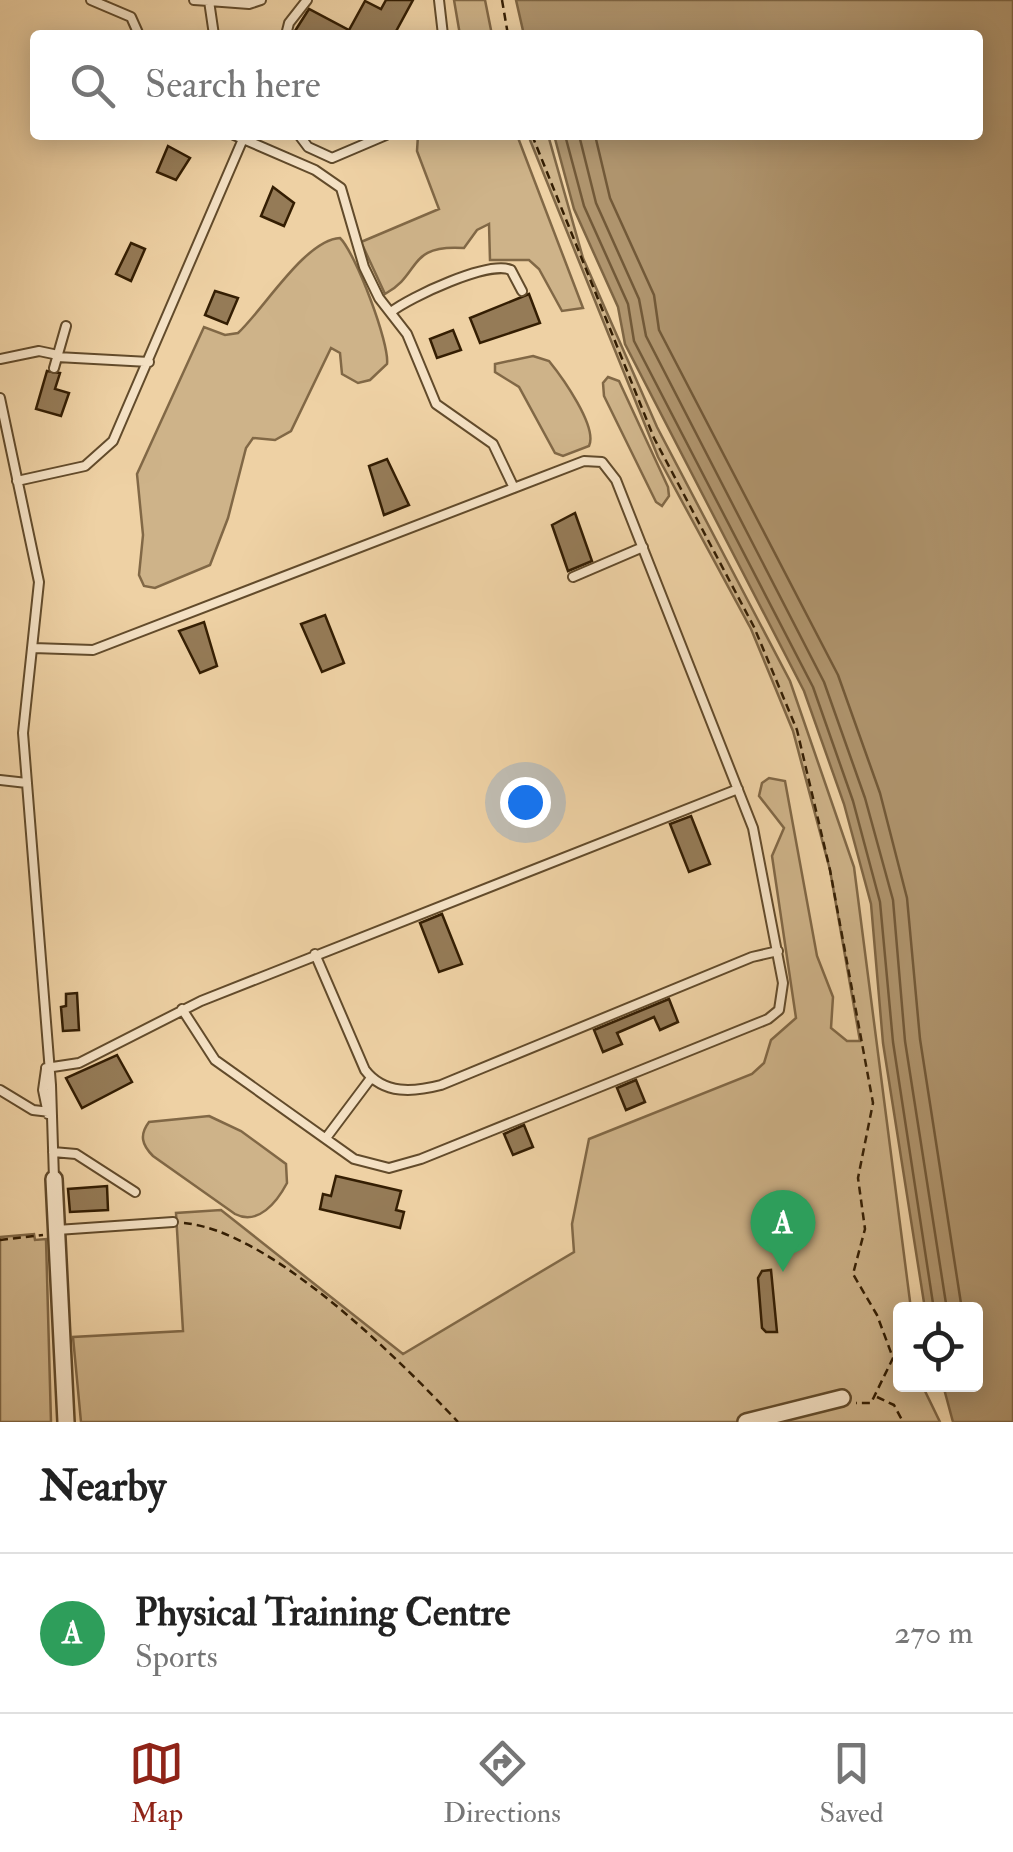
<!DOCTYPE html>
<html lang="en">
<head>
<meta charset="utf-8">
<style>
	body { margin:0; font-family:"IM FELL Double Pica",serif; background:#f2f2f2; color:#222 }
	.controls { position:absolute; right:30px; bottom:30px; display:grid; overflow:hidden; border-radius:10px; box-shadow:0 5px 25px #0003 }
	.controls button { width:90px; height:90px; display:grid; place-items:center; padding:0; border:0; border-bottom:2px solid #e0e0e0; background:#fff; color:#222; font:50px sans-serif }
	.you { position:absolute; left:525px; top:802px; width:35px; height:35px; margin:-25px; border:8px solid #fff; border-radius:50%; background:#1a73e8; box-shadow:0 0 0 15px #1a73e833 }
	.badge { display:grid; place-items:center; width:65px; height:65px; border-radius:50%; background:#8f2418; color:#fff; font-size:32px; font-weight:700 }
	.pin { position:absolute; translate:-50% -82px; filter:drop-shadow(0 2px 5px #0008) }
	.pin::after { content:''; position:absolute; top:52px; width:35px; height:30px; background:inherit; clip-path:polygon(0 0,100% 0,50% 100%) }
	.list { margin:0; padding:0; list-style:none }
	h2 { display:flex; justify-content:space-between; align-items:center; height:130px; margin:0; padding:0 40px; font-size:42px }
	h2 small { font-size:32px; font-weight:400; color:#767676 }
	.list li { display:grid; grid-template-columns:65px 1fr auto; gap:30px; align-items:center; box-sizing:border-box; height:160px; padding:0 40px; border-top:2px solid #e0e0e0 }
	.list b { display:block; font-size:38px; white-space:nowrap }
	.list p { margin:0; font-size:32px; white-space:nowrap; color:#767676 }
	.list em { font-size:32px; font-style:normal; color:#767676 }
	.icon { flex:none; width:55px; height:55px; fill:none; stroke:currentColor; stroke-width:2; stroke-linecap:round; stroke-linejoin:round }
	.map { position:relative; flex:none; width:1013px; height:1422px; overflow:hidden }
	.search { position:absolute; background:#fff; box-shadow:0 5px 25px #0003; left:30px; right:30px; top:30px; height:110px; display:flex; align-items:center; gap:25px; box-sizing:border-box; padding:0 35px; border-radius:10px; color:#767676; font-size:38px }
	.sheet { height:290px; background:#fff }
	nav { display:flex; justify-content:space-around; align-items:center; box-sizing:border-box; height:140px; border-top:2px solid #e0e0e0; background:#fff; font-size:28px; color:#767676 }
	nav a { display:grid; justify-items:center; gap:5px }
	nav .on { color:#8f2418 }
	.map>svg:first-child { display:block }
	.green { fill:#ceb389; stroke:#816846; stroke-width:2.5 }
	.water { fill:#af946d; stroke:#7e6543; stroke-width:2.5 }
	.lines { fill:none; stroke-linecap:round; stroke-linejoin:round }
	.shore { stroke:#725938; stroke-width:2.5 }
	.building { fill:#957b57; stroke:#341e03; stroke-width:2.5 }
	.lane-casing { stroke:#624b2b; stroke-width:12 }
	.street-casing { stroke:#624b2b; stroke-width:20 }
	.path { stroke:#341e03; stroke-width:2.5; stroke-dasharray:8 5; stroke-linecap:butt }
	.lane { stroke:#f4e1c4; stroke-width:8 }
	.street { stroke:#f4e1c4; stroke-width:15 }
</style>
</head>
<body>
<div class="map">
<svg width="1013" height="1422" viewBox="0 0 1013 1422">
	<rect width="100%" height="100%" fill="#eed1a4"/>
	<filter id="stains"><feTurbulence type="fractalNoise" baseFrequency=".002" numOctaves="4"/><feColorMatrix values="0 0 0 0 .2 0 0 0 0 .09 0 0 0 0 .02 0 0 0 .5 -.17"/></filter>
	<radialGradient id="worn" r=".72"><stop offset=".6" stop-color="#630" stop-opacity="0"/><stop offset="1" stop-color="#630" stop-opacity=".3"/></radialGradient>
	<path class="green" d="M454,0H485L492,35H460Z
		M418,135H517L583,308L562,311L539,269L529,260H490L489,224L477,230L464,248C406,244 422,274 385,294L361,242L439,209L417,151Z
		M528,135H548L583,258L657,427L790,681L854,867L911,1309L900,1310V1384L922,1385L940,1422H81L73,1337L183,1331L176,1213L221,1210L403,1354L574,1252L572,1224L589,1139L752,1074L764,1063L771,1040L796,1018L772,856L784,828L759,796L762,783L769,778L785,781L817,956L833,997L831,1028L847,1041H860L830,870L793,731L751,629L658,457Z
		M340,238C355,252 390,344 387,364L370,380L358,383L342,374L340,353L331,348L291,431L275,440L253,438L246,448L228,518L210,565L155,588L144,586L139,575L143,535L137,474L204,327L225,335L238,333C264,309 305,240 340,238Z
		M533,356L549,361C562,377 598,427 589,446L563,456L555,453L519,387L495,372V364Z
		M608,377L619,381L668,487L669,496L662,506L656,502L604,396L603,383Z
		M209,1116L241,1131L286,1164L287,1183C277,1202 258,1226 235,1214L153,1156C142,1145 139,1135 149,1122Z
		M34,1234L35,1240L46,1239L51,1422H0V1237Z"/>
	<path class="water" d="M516,0H1013V1422H953L943,1385L976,1384V1310L925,1309L883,1043L871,904L844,804L804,691L625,344L618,307L574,209L554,135H978V35H524Z"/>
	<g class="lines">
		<path class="shore" d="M565,135L584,206L628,304L634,341L813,687L853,801L880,902L893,1042L934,1310
			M579,135L596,203L639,299L646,336L824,682L865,798L893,900L905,1041L947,1310
			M595,135L610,198L654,295L659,330L838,675L880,793L907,898L920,1039L962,1310"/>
	</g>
	<path class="building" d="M386,0H413L394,35H301L295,31L309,9L349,30L365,1L381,9Z
		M168,146L190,158L176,180L157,172Z
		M273,187L294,203L284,226L261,216Z
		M131,243L145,249L131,281L116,274Z
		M215,291L238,298L227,324L205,315Z
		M529,294L540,323L480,343L470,318Z
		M453,330L461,350L437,358L430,339Z
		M47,371L60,373L55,389L69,393L61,416L36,409Z
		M387,459L409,505L384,515L369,466Z
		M575,513L592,561L568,571L552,525Z
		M325,615L344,663L322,672L301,624Z
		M204,622L217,666L200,673L179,631Z
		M691,816L710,864L689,872L670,824Z
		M442,914L462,964L439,972L420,923Z
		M77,993L79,1030L63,1031L61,1007L66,1006V994Z
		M669,999L678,1022L660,1030L654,1017L617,1033L622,1044L603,1052L594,1030Z
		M117,1055L132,1082L82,1108L66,1078Z
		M636,1080L645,1102L626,1110L617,1088Z
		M524,1125L533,1147L513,1155L504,1134Z
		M336,1176L401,1191L396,1210L404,1212L400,1228L320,1209L323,1194L331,1196Z
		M107,1186L108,1210L70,1212L68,1189Z
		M771,1270L777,1332H766L762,1328L758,1278L762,1271Z"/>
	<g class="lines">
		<g class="lane-casing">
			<path id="lane" d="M91,0L131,17L139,35
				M194,0L209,1L214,35
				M439,0L443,35
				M209,1L249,4L261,0
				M286,35L289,23L307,0
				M234,135L315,170L341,188L364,267L379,298L407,334L436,404L493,444L514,488
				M299,135L308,147L332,158L386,135
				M391,312C410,297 489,260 511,270L522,291
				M57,357L149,362
				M0,359L39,351L58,355
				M54,368L66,326
				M0,398L39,582L23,733L51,1085L54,1179
				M17,481L85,466L113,441L243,139
				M573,577L643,547
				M33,648L93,650L584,461L602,462L616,480L753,828L783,983L779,1010L768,1019L421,1159L389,1168L354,1159L215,1060L182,1009
				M0,780L27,783
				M315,954L365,1070C384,1095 414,1092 441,1085L752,957L778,951
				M46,1068L79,1063L201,1001L738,789
				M46,1069L43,1090L48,1114
				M0,1090L33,1110L50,1112
				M326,1138L371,1078
				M53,1152L76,1154L135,1192
				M57,1230L173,1222"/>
		</g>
		<g class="street-casing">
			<path id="street" d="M54,1179L66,1422
				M746,1422L842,1398"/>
		</g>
		<path class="path" d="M502,0L508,35
			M532,135L654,438L754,627L797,730L830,870L873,1103L858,1178L865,1229L853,1274L877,1315L893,1358L871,1403H856
			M184,1223C271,1231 400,1360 458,1422
			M0,1240L43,1235
			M877,1397L894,1405L903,1422"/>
		<use href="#lane" class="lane"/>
		<use href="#street" class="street"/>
	</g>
	<rect width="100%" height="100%" filter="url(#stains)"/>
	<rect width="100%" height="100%" fill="url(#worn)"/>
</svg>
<div class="controls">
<button><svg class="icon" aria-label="locate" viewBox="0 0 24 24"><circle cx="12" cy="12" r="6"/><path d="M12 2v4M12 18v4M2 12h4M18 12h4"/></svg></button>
</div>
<div class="you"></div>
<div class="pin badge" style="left:783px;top:1272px;background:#2e9e5b">A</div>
<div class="search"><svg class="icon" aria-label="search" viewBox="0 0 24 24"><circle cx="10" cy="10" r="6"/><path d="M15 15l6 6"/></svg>Search here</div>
</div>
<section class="sheet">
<h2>Nearby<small></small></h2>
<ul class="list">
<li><span class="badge" style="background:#2e9e5b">A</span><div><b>Physical Training Centre</b><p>Sports</p></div><em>270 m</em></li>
</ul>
</section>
<nav>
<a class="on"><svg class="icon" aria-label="map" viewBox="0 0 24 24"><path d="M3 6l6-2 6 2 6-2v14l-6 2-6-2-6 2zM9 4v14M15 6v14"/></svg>Map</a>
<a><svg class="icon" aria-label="directions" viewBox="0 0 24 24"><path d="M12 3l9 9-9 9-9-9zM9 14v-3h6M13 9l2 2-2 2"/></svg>Directions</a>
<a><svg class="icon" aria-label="saved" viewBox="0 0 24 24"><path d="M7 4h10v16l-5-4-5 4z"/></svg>Saved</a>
</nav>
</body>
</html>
